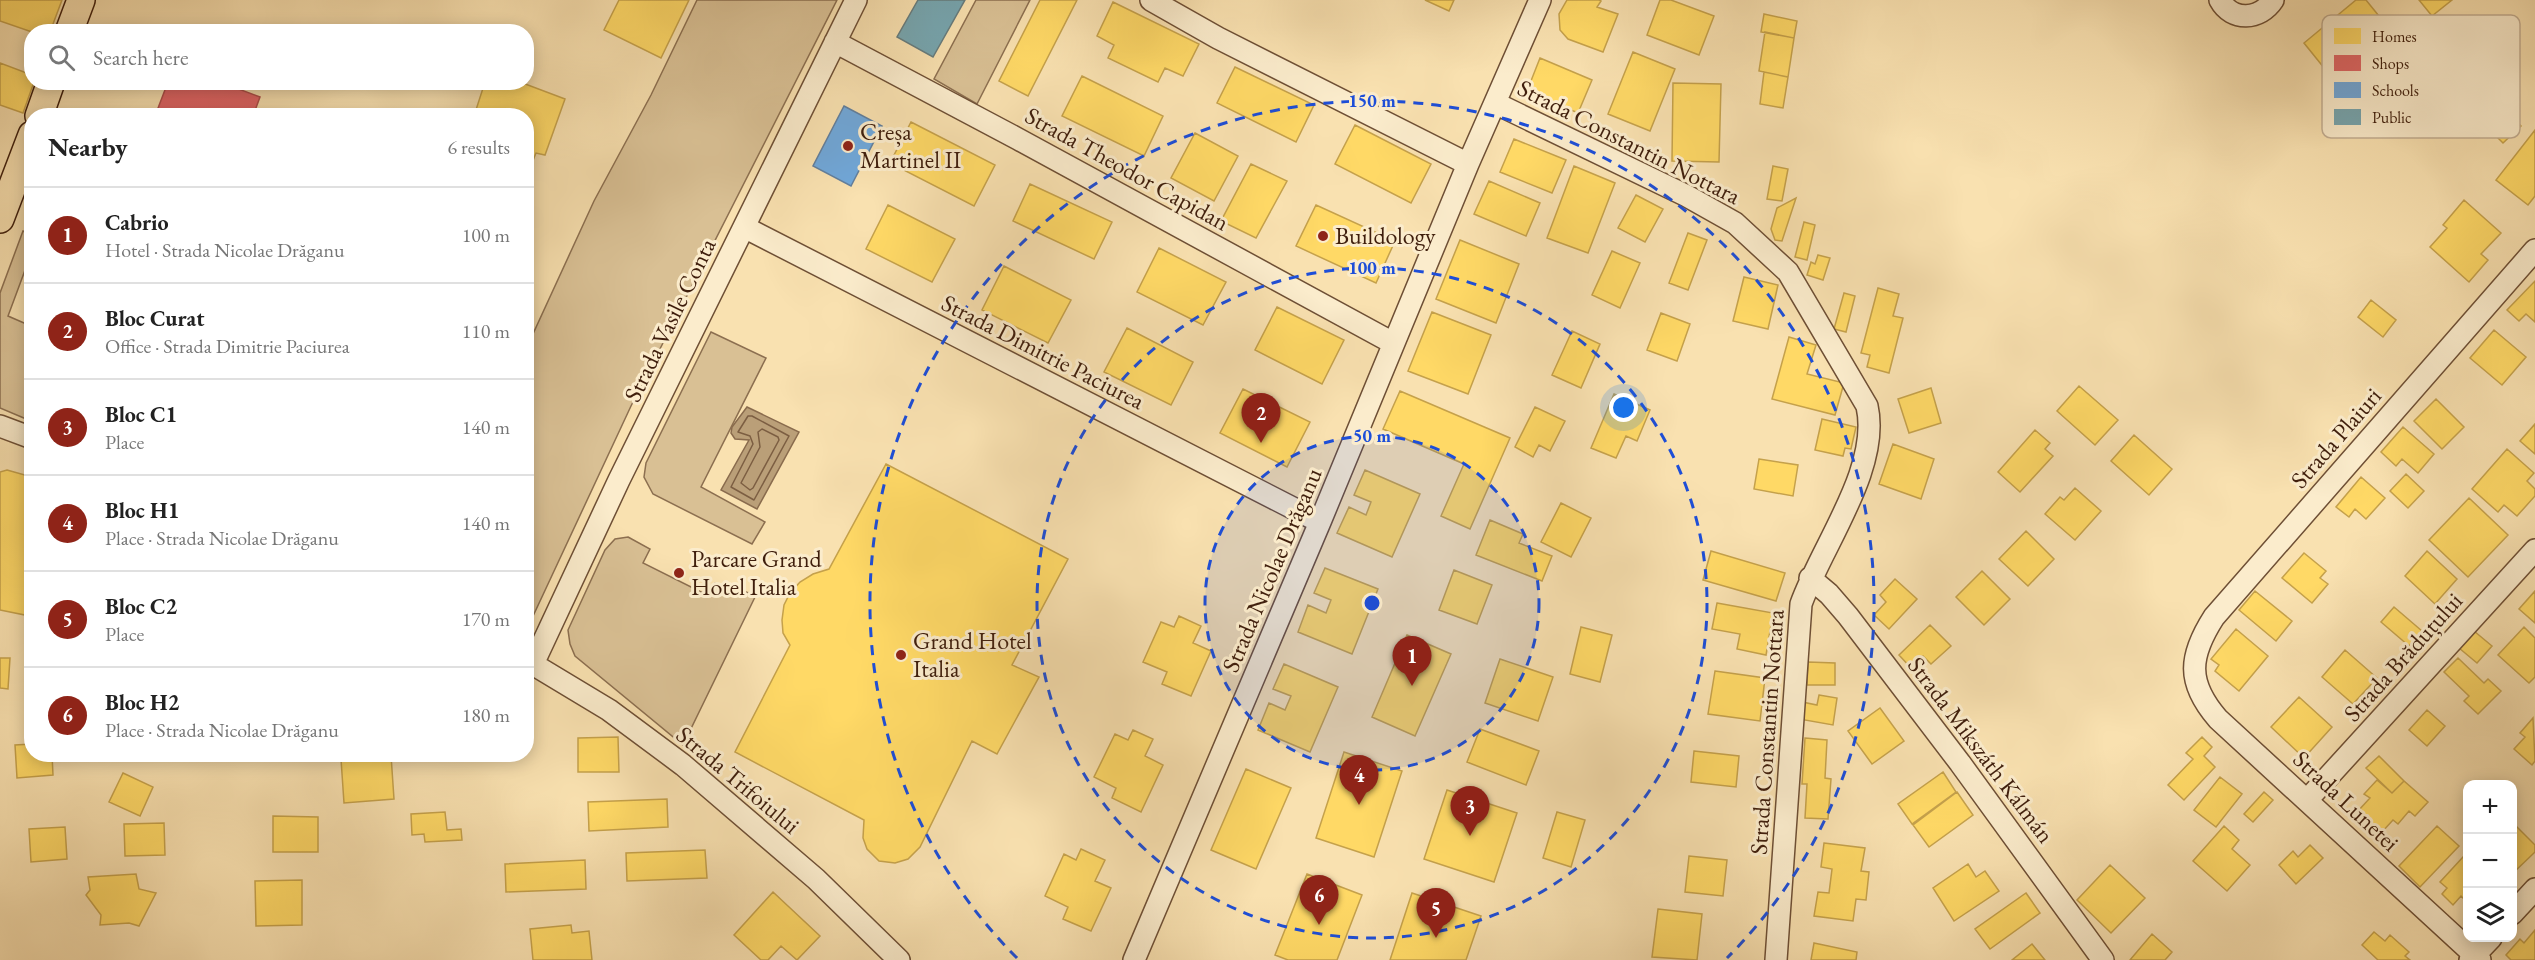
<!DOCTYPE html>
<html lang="en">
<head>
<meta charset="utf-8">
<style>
	body { margin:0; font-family:"EB Garamond",serif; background:#f6f6f6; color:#222 }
	.controls { position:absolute; right:18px; bottom:18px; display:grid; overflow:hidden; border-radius:12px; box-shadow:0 3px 15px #0003 }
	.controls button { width:54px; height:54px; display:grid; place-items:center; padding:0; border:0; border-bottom:2px solid #e0e0e0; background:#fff; color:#222; font:30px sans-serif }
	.you { position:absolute; left:1624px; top:408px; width:21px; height:21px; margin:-15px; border:4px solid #fff; border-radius:50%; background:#1a73e8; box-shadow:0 0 0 9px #1a73e833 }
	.badge { display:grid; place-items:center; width:39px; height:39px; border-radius:50%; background:#8f2418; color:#fff; font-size:20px; font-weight:700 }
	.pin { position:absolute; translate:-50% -50px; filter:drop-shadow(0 2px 3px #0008) }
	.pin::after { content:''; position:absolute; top:32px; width:21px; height:18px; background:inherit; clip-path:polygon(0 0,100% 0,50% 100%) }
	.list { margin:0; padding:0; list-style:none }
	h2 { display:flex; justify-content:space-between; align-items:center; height:78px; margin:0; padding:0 24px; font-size:26px }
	h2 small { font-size:20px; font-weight:400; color:#767676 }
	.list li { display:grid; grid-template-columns:39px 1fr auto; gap:18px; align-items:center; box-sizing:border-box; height:96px; padding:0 24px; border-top:2px solid #e0e0e0 }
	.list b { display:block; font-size:22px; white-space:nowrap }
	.list p { margin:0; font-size:20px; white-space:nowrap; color:#767676 }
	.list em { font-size:20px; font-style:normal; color:#767676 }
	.icon { flex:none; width:33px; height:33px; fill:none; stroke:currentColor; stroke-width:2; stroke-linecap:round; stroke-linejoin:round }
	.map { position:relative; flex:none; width:2535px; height:960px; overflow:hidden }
	.search { position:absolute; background:#fff; box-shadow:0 3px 15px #0003; left:24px; top:24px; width:510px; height:66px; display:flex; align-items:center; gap:15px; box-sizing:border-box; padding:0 21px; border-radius:24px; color:#767676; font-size:22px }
	.panel { position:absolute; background:#fff; box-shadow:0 3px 15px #0003; left:24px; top:108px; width:510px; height:654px; border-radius:24px }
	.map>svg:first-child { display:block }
	.green { fill:#d9c094; stroke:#8c6f50; stroke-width:1.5 }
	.water { fill:#ba9f78; stroke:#896b4d; stroke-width:1.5 }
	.homes { fill:#ffd966; stroke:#c5a14b; stroke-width:1.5 }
	.shops { fill:#e06666; stroke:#b0504b; stroke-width:1.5 }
	.schools { fill:#6fa8dc; stroke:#617f9e; stroke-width:1.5 }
	.public { fill:#76a5af; stroke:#667c7e; stroke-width:1.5 }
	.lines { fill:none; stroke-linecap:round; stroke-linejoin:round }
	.shore { stroke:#7c5e42; stroke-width:1.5 }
	.minor-casing { stroke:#6e4f35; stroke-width:24 }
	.major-casing { stroke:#3f1e0c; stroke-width:30 }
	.minor { stroke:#fbeccc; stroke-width:21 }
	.major { stroke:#f9e1b0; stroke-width:27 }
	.ring { fill:none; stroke:#1d4ed8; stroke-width:3; stroke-dasharray:10 8 }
	.poi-dot { fill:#8f2418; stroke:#fbeccc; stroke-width:2 }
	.labels { text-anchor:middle; stroke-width:6; stroke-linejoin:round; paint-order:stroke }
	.poi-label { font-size:24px; fill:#3f1e0c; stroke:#fbeccc; text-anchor:start }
	.street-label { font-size:24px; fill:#3f1e0c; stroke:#fbeccc }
	.key { fill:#fbeccc; stroke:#c3ae92; stroke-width:1.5 }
	.key-label { font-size:16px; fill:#3f1e0c }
	.centre { fill:#1d4ed8; stroke:#fbeccc; stroke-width:3 }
	.ring-label { font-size:18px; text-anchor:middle; font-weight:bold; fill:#1d4ed8; stroke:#fbeccc; stroke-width:6; stroke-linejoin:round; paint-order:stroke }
</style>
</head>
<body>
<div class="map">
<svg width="2535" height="960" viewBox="0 0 2535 960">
	<rect width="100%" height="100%" fill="#f9e1b0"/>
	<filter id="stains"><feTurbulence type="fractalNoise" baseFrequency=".00333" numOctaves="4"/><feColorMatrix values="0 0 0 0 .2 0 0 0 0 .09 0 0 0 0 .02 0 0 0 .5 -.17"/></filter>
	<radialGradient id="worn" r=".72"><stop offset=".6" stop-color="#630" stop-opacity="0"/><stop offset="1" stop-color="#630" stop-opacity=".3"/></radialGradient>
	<path class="green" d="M697,0H837L631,406L527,629V347L594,201L651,95Z
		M976,0H1030L977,104L934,79Z
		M23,231L31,234V254L8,316L31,326V421L0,408V293Z
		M711,332L766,358L701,487L765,522L752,544L653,494L644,477L646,463Z
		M628,537L650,549L643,563L707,595L715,583L756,595L683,745L575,656L570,644L568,630L605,550L615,539Z"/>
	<path class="water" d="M747,407L799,432L757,509L721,490L749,440L735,439L731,433L732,427Z"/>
	<path class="homes" d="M0,0H62L50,32H32L0,21Z
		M619,0H689L661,58L604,30Z
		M1040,0H1077L1028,96L999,81Z
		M1425,0H1454L1449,11Z
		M1567,0H1599L1601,1L1597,7L1618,14L1603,52L1568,39L1560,30L1559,14Z
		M1660,0H1671L1714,16L1699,55L1647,35Z
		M2356,0H2366L2400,42L2341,89L2304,43Z
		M2419,0H2452L2432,16Z
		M1113,2L1199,44L1183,76L1165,68L1158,82L1108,58L1114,45L1097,36Z
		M1764,14L1797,21L1794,38L1761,32Z
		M1765,32L1794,38L1788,77L1759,71Z
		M1633,52L1675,69L1650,131L1608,114Z
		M1540,58L1592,80L1578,113L1527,91Z
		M0,63L32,75V82H34L23,113L0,105Z
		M1235,67L1314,105L1296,142L1217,103Z
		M1764,72L1788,77L1783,108L1760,104Z
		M1082,76L1163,116L1144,156L1062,116Z
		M485,82H520L565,99L545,155L536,153L532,163L526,162V116H474Z
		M1673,83L1721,84L1719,162L1672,161Z
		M2501,106L2521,126L2503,143L2483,123Z
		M911,122L995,165L974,206L890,163Z
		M1355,125L1431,164L1411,203L1335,164Z
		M2535,130V196L2528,205L2496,180Z
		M1195,133L1238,156L1214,201L1171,178Z
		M1514,139L1566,160L1552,193L1500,172Z
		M1251,164L1287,181L1256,238L1221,221Z
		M1574,166L1615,183L1588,253L1547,238Z
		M1773,166L1788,169L1782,201L1767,199Z
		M1489,181L1540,203L1526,236L1474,214Z
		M1030,184L1112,222L1094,259L1013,221Z
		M1636,195L1663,209L1645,242L1618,228Z
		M1796,198L1782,241L1775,240L1771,229L1777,208Z
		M2464,200L2501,233L2481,254L2488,260L2469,282L2430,247L2447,228L2443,225Z
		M888,205L955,239L932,282L866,249Z
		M1316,205L1395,241L1376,283L1296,246Z
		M1804,222L1815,225L1807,260L1795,257Z
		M1688,233L1707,240L1688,290L1669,283Z
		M1460,240L1519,264L1496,323L1436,299Z
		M1159,248L1226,282L1203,325L1137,292Z
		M1612,251L1640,263L1620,308L1592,295Z
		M1818,255L1830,258L1823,280L1807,275L1811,262L1815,264Z
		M1004,266L1071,300L1048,343L982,310Z
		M1744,277L1778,285L1768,329L1733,321Z
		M2535,281V322L2526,314L2519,321L2507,310Z
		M1878,288L1899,294L1893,316L1903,318L1889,373L1867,367L1870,355L1861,353Z
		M1844,293L1855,296L1846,332L1834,329Z
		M2371,300L2396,320L2383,337L2358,317Z
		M1277,307L1344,340L1322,384L1255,350Z
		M1432,312L1491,335L1468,394L1408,371Z
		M1661,313L1690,324L1677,361L1647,350Z
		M1127,328L1193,362L1171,405L1104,372Z
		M2494,330L2526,357L2502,385L2470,358Z
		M1572,331L1600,344L1581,388L1552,375Z
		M1789,337L1816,345L1807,374L1844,383L1835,415L1772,399Z
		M2079,386L2118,420L2095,445L2057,411Z
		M1931,388L1941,423L1909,433L1898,399Z
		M1243,389L1310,422L1287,467L1220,433Z
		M1400,391L1510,438L1470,529L1441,516L1464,464L1383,429Z
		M1614,394L1650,410L1637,441L1626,436L1616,458L1591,448Z
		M2436,399L2464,427L2442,449L2414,421Z
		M1535,407L1565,421L1550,451L1539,445L1533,457L1515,447Z
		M1822,419L1856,427L1851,449L1845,448L1843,456L1815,450Z
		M2535,424V454L2520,441Z
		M2403,427L2434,454L2418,473L2402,459L2396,466L2381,452Z
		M2035,430L2050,443L2045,449L2053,456L2020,492L1998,472Z
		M2134,435L2172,469L2149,495L2111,461Z
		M1893,444L1934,459L1921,499L1879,484Z
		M2507,449L2534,473L2527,481L2535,489V496L2517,516L2504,505L2498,512L2472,489Z
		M1759,459L1798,465L1793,496L1754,489Z
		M886,464L1068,559L1012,665L1039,677L997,754L972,741L920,847L908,859L895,863L879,861L867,849L863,838L864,820L735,752L790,645L783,633L782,620L784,605L790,593L800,582L813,574L829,569Z
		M7,470L32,477V584L25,615L0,610V472Z
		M1365,470L1420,494L1392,557L1337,533L1349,507L1366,515L1371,502L1354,495Z
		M2406,474L2424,491L2408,508L2390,491Z
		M2361,477L2385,498L2366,519L2355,509L2349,517L2336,507Z
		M2075,488L2101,511L2075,540L2045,514L2060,497L2064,500Z
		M2469,498L2508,535L2468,577L2429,540Z
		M1561,503L1591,518L1571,557L1541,542Z
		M1490,520L1523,534L1519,543L1552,556L1542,581L1476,555Z
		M2026,531L2054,559L2028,586L1999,559Z
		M1711,551L1785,573L1776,601L1703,580Z
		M2427,551L2457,579L2435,604L2405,576Z
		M2304,553L2326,571L2320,578L2328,584L2312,603L2282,578Z
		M1325,568L1378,589L1352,654L1298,632L1308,605L1326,613L1331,600L1314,593Z
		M1454,570L1492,585L1477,624L1439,610Z
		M1982,571L2010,599L1984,625L1956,597Z
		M1895,579L1917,599L1889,629L1874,615L1886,602L1880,595Z
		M2255,591L2292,621L2276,641L2239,610Z
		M2535,591V623L2519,609Z
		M1717,603L1773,613L1766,655L1737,649L1740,634L1712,629Z
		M2394,607L2422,631L2409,646L2381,622Z
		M1179,616L1201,626L1193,643L1211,651L1191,696L1162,684L1167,672L1143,662L1161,622L1174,627Z
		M1930,625L1951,646L1931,664L1923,656L1911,668L1899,655Z
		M1581,627L1612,635L1600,682L1570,674Z
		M2524,627L2535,638V677L2529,683L2498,655Z
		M2236,629L2268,656L2239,691L2215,671L2219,665L2211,659Z
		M2474,631L2492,646L2477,663L2459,648Z
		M1407,635L1451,654L1415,736L1372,717Z
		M2345,650L2377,678L2353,704L2322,677Z
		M0,658H10L8,689L0,688Z
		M2458,658L2484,683L2488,679L2501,691L2478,714L2464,701L2469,696L2444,672Z
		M1500,659L1553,677L1538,721L1485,703Z
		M1808,662L1835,663V685H1807Z
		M1284,664L1338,687L1310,752L1258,730L1269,703L1285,710L1291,696L1273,689Z
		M1715,671L1765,678L1760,721L1708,714Z
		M1819,695L1837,698L1833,725L1799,719L1802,702L1817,705Z
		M2299,697L2332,727L2304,758L2271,727Z
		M1880,708L1904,741L1872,764L1848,731Z
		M2427,710L2445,726L2427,746L2409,730Z
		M2533,718L2535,761L2532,765L2514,749L2525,737L2520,733Z
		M1480,729L1539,751L1526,785L1467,762Z
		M1133,730L1153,739L1145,756L1163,765L1141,812L1112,798L1116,788L1094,777L1115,734L1128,740Z
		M618,737L619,772H578V738Z
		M2202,737L2212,747L2204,756L2215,767L2184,800L2168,785L2193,759L2186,753Z
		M1805,738L1827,740L1825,778L1831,779L1828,819L1805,818L1807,784H1802Z
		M32,744V754H52L53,775L17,778L15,745Z
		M1694,751L1739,756L1736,787L1691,782Z
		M1344,752L1402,771L1374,857L1316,838Z
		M391,755L394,799L344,803L341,759Z
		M2379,756L2404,781L2392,793L2366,768Z
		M1246,769L1291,788L1256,869L1211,850Z
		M1943,772L1956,792L1912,824L1898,804Z
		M123,773L153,787L140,816L109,802Z
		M2220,777L2242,794L2216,827L2194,810Z
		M2377,780L2392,793L2404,781L2428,802L2415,816L2409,811L2398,824L2393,820L2382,832L2358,811L2370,798L2364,794Z
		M1447,790L1517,813L1494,882L1424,859Z
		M1957,792L1973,815L1929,847L1913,825Z
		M2264,792L2273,800L2253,822L2244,814Z
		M667,799L668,827L589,831L588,802Z
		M445,812L447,830L461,829L462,840L425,842L424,834L412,835L411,814Z
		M1557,812L1585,820L1571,867L1543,858Z
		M273,816L318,817V852H273Z
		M2512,822L2535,845V852L2512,874Z
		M164,823L165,855L125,856L124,824Z
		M2224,826L2239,840L2232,849L2250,865L2227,891L2193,861Z
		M2437,826L2459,846L2420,887L2399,866Z
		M65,827L67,859L31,862L29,829Z
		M1824,843L1865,848L1861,871L1869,872L1866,900L1856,899L1853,921L1814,916L1818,892L1829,893L1832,869L1821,867Z
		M2310,845L2323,858L2296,884L2279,865L2293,851L2298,857Z
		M1081,849L1105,860L1095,881L1111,888L1091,931L1063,919L1068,907L1045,896L1064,854L1076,860Z
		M705,850L707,878L627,881L626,853Z
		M1689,856L1727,860L1723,896L1685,892Z
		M2463,857L2468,861V903L2461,896L2453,905L2442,894L2447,888L2440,882Z
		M585,860L586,889L506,892L505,864Z
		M1968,864L1976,877L1985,871L1999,891L1954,921L1933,888Z
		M2110,865L2145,898L2111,933L2077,900Z
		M136,874L139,889L156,893L139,926L129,923L100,925L101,915L86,895L90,890L88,877Z
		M1307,874L1362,895L1337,960H1288L1275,955Z
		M302,880V925L256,926L255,881Z
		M773,892L820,936L797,960L781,946L768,960H761L734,935Z
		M1412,893L1481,916L1466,960H1390Z
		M2026,893L2040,913L1990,949L1975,929Z
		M1658,909L1702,914L1697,960L1652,957Z
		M571,925L572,933L589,931L592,960H533L530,929Z
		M2535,930V960H2511L2506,955L2520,939L2524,943Z
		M2374,932L2385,941L2390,935L2409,952L2405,956L2410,960H2378L2362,945Z
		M2152,934L2172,952L2165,960H2130Z
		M1814,943L1857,952L1856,960H1811Z
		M2032,944L2045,960H2012Z"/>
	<path class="shops" d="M168,82H220L260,97L253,116H155Z"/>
	<path class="schools" d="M844,106L882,126L851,186L813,166Z"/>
	<path class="public" d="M918,0H965L933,57L897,37Z"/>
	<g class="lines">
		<path class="shore" d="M748,416H752L789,436L754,500L731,487L753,444L750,436L738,432Z
			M762,429L778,437L779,440L753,488L750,490L741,483L760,447L758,432Z"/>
		<g class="minor-casing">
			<path id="minor" d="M1151,0L1218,38L1468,164
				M2220,0C2232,22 2260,20 2273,0
				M835,42L1018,139L1393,343
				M1495,103L1687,196L1735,223L1788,272L1867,406C1881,468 1822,545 1801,604L1776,960
				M744,227L1320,522
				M0,426L32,438
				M1810,578L1829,594L1848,616L1960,763L2103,960
				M526,660L609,710L683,765L816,879L899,960
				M533,664L619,480L856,0
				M2308,799L2535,550
				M2512,914L2535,889
				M1134,960L1320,522L1468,164L1540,0
				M2470,960L2491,938
				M2480,960L2218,719C2186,682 2189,656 2214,617L2535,250"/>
		</g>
		<g class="major-casing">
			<path id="major" d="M69,32L81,0
				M39,116L51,82
				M0,219L32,135"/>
		</g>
		<use href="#minor" class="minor"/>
		<use href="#major" class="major"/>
	</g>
	<circle cx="1372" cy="603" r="167" fill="#1d4ed8" fill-opacity=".12"/>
	<g class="ring">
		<circle cx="1372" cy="603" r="167"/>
		<circle cx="1372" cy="603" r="335"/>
		<path d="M1017 958A502 502 0 1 1 1727 958"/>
	</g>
	<g class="poi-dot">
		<circle cx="848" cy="146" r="6"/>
		<circle cx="1323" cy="236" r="6"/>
		<circle cx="679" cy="573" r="6"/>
		<circle cx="901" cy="655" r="6"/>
	</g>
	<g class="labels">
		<g class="poi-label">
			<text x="860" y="140">Creșa<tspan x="860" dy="28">Martinel II</tspan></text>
			<text x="1335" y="244">Buildology</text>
			<text x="691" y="567">Parcare Grand<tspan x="691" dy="28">Hotel Italia</tspan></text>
			<text x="913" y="649">Grand Hotel<tspan x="913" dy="28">Italia</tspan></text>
		</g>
		<g class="street-label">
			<text transform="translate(1629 142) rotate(27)" y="8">Strada Constantin Nottara</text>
			<text transform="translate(1127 169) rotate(29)" y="8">Strada Theodor Capidan</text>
			<text transform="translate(670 320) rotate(-64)" y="8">Strada Vasile Conta</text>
			<text transform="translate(1043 352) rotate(27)" y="8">Strada Dimitrie Paciurea</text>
			<text transform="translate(2336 438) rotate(-49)" y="8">Strada Plaiuri</text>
			<text transform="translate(1272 570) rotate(-67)" y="8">Strada Nicolae Drăganu</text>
			<text transform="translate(2403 657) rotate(-48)" y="8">Strada Brăduțului</text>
			<text transform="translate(1767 732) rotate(-86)" y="8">Strada Constantin Nottara</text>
			<text transform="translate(1981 750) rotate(53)" y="8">Strada Mikszáth Kálmán</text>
			<text transform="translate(738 780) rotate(40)" y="8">Strada Trifoiului</text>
			<text transform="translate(2346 801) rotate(43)" y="8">Strada Lunetei</text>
		</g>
	</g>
	<rect x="2322" y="15" width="198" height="123" rx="9" class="key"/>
	<rect x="2334" y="28" width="27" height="16" fill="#ffd966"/>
	<rect x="2334" y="55" width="27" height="16" fill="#e06666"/>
	<rect x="2334" y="82" width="27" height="16" fill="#6fa8dc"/>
	<rect x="2334" y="109" width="27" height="16" fill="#76a5af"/>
	<g class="key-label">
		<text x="2372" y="42">Homes</text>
		<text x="2372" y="69">Shops</text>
		<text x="2372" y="96">Schools</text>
		<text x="2372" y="123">Public</text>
	</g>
	<circle cx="1372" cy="603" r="9" class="centre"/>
	<g class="ring-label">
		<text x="1372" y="107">150 m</text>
		<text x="1372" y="274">100 m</text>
		<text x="1372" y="442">50 m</text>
	</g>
	<rect width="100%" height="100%" filter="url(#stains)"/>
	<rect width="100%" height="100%" fill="url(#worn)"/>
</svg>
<div class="controls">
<button>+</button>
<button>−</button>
<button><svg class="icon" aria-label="layers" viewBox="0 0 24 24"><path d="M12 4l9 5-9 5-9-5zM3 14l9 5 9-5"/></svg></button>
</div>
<div class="you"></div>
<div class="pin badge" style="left:1412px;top:686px">1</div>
<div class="pin badge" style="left:1261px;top:443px">2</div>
<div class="pin badge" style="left:1470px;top:836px">3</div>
<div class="pin badge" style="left:1359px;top:805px">4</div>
<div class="pin badge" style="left:1436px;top:938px">5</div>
<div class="pin badge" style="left:1319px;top:925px">6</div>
<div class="search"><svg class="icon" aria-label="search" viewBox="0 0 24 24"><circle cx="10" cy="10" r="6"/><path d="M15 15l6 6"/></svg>Search here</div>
<section class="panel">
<h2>Nearby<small>6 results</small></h2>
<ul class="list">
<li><span class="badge">1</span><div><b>Cabrio</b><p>Hotel · Strada Nicolae Drăganu</p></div><em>100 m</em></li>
<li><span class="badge">2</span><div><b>Bloc Curat</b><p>Office · Strada Dimitrie Paciurea</p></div><em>110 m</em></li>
<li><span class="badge">3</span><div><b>Bloc C1</b><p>Place</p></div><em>140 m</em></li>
<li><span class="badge">4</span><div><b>Bloc H1</b><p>Place · Strada Nicolae Drăganu</p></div><em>140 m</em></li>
<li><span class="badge">5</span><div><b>Bloc C2</b><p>Place</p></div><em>170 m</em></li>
<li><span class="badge">6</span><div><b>Bloc H2</b><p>Place · Strada Nicolae Drăganu</p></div><em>180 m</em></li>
</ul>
</section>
</div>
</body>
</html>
